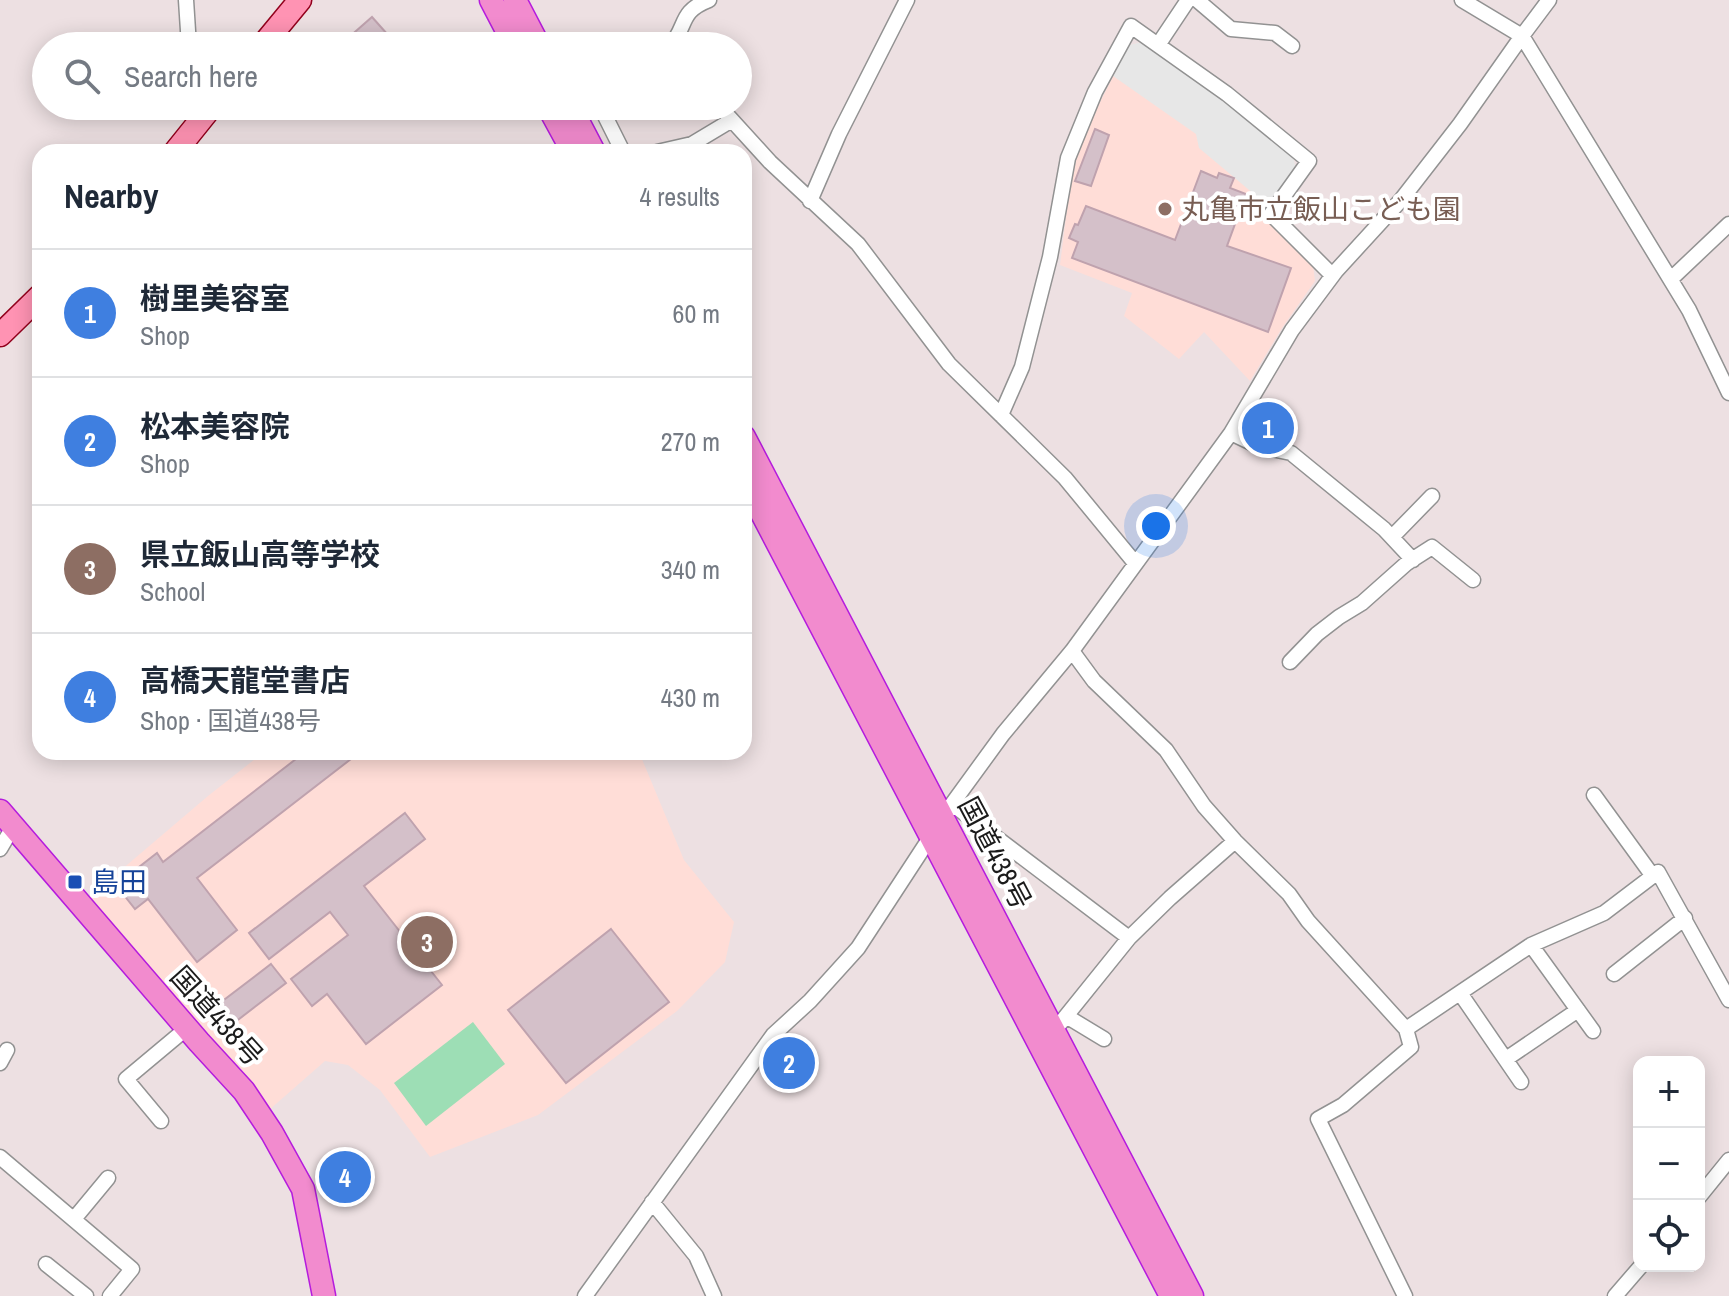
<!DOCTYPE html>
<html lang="en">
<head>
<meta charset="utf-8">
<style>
	body { margin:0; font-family:"Archivo Narrow","Noto Sans JP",sans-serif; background:#f2f2f3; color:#1f2937 }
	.controls { position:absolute; right:24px; bottom:24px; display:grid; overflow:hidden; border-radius:16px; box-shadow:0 4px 20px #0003 }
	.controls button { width:72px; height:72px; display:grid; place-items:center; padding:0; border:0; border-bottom:2px solid #e0e1e3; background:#fff; color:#1f2937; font:40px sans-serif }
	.you { position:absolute; left:1156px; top:526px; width:28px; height:28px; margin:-20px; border:6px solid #fff; border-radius:50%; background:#1a73e8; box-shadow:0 0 0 12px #1a73e833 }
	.badge { display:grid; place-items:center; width:52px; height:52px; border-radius:50%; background:#c600ab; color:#fff; font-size:26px; font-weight:700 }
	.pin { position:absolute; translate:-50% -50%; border:4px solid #fff; box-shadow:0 2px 8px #0006 }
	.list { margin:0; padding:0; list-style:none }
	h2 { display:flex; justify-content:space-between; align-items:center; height:104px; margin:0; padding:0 32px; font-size:34px }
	h2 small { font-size:26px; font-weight:400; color:#747a83 }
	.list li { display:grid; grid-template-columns:52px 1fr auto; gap:24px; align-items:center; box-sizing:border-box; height:128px; padding:0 32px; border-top:2px solid #e0e1e3 }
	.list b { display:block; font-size:30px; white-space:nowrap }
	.list p { margin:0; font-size:26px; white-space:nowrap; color:#747a83 }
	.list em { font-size:26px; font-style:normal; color:#747a83 }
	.icon { flex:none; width:44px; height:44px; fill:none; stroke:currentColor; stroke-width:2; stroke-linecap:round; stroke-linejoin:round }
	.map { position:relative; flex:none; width:1729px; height:1296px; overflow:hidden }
	.search { position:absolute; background:#fff; box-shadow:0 4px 20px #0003; left:32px; top:32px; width:720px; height:88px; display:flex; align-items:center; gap:20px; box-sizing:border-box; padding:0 28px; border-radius:44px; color:#747a83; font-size:30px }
	.panel { position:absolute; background:#fff; box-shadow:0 4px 20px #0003; left:32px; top:144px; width:720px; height:616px; border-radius:24px }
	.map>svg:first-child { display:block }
	.education { fill:#ffddd7 }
	.parking { fill:#e7e7e7 }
	.water { fill:#9ddeb5 }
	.building { fill:#d4c0c9; stroke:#bfa2ae; stroke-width:2 }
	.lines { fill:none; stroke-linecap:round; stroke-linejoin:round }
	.minor-casing { stroke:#929292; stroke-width:17 }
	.primary-casing { stroke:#92001c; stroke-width:25 }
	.trunk-casing { stroke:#b51cdd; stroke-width:25 }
	.minor { stroke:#fff; stroke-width:14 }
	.primary { stroke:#ff93b3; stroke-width:22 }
	.trunk { stroke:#f28bce; stroke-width:22 }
	.education-dot { fill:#8d6e63; stroke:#fff; stroke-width:3 }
	.transit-dot { fill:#1a4fb4; stroke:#fff; stroke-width:3 }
	.labels { text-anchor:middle; stroke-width:8; stroke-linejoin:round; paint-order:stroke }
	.education-label { font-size:28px; fill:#785e54; stroke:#fff; text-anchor:start }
	.street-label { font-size:28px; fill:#1b1b1b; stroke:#fff }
	.transit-label { font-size:28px; fill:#164399; stroke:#fff; text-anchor:start }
</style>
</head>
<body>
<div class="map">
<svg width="1729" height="1296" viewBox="0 0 1729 1296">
	<rect width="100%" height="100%" fill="#ede0e2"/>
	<path class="education" d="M1141,42L1240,112L1294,158L1296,171L1261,212L1313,265L1315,281L1282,328L1250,381L1204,332L1179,359L1124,316L1132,293L1060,265L1068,201L1077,156L1086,130L1129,45Z
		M264,752H639L684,860L734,922L725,962L677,1011L538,1115L430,1157L380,1090L348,1065L325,1061L269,1110L87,899L208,796Z"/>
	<path class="parking" d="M1141,42L1240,112L1294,158L1296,171L1267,205L1199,148L1196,134L1113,76L1129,45Z"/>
	<path class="water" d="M473,1022L505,1064L426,1126L394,1083Z"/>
	<path class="building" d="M372,17L388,35L376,46H339Z
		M1095,129L1109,135L1091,186L1075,181Z
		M1201,171L1217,178L1219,173L1234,178L1230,188L1246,194L1227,246L1291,268L1268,332L1072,258L1078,242L1069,238L1075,224L1078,225L1086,206L1175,240Z
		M305,752H360L197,878L237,930L197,962L148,899L135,909L116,885L157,853L163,862Z
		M405,813L425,839L364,886L442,985L366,1044L327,994L312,1006L291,979L348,935L330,912L269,959L249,933Z
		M611,929L669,1002L566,1083L508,1010Z
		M271,964L286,983L230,1026L216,1006Z"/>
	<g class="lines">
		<g class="minor-casing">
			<path id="minor" d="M186,0L189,46
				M1197,0L1231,29L1275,33L1292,46
				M1462,0L1522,36L1549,0
				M1158,45L1188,0
				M670,46C688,26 678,12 709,0
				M600,106L623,152
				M719,106L770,162L858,244L949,364L1065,478L1135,563
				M657,152L692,144L732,120
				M810,201L839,134L907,0
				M1671,279L1729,224
				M1001,415L1022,367L1050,257L1068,158L1095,92L1131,26L1227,94L1309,161L1271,214L1332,275
				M1231,433L1258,446L1291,453L1384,529L1413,560
				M1392,537L1432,496
				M1072,651L1094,681L1166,750L1204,806L1235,841L1289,894L1308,921L1406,1029L1411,1047L1343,1105L1318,1119L1405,1296
				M1290,662L1317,634L1339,617L1362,603L1407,563L1432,547L1473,580
				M1594,795L1652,875
				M952,804L1129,938L1170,898L1235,841
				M0,849L13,827
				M1531,945L1593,1031
				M1614,974L1685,918
				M1460,993L1521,1082
				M1066,1016L1104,1039
				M1406,1029L1531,945L1604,913L1658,872L1729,1000
				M1054,1031L1129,938
				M1506,1059L1578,1010
				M0,1063L7,1050
				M161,1121L126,1079L187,1028
				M0,1157L132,1269L110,1296
				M1699,1197L1729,1160
				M652,1202L696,1256L714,1296
				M74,1219L108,1178
				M46,1264L86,1296
				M585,1296L773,1035L810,1001L858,948L952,804L1003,734L1072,651L1231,433L1292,330L1336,271L1401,200L1460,124L1522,36L1689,310L1729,393
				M1615,1296L1641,1266"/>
		</g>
		<g class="primary-casing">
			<path id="primary" d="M262,46L300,0
				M175,152L212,106
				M0,335L40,296"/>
		</g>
		<g class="trunk-casing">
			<path id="trunk" d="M491,0L515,46
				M515,0L539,46
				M548,106L573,152
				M570,106L594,152
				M744,437L1192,1296
				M744,479L1171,1296
				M0,811L199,1042L244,1091L272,1133L303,1189L324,1296"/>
		</g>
		<use href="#minor" class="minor"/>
		<use href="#primary" class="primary"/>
		<use href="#trunk" class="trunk"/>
	</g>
	<circle class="education-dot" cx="1165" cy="209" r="8"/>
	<rect class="transit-dot" x="67" y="874" width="16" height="16" rx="4"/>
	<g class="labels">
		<g class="education-label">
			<text x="1181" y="219">丸亀市立飯山こども園</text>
		</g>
		<g class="street-label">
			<text transform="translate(995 853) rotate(62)" y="10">国道438号</text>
			<text transform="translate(217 1016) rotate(48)" y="10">国道438号</text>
		</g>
		<g class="transit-label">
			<text x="91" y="892">島田</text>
		</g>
	</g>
</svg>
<div class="controls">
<button>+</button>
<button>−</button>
<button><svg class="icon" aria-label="locate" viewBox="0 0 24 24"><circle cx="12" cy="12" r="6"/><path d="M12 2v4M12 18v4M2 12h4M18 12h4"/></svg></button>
</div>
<div class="you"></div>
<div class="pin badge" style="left:1268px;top:428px;background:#3f7fe0">1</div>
<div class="pin badge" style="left:789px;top:1063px;background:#3f7fe0">2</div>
<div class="pin badge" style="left:427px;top:942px;background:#8d6e63">3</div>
<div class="pin badge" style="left:345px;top:1177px;background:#3f7fe0">4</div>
<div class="search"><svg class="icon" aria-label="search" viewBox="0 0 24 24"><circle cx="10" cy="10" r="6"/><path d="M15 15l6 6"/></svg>Search here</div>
<section class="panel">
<h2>Nearby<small>4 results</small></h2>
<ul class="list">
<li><span class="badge" style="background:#3f7fe0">1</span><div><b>樹里美容室</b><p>Shop</p></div><em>60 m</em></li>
<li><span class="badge" style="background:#3f7fe0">2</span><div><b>松本美容院</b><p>Shop</p></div><em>270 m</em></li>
<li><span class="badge" style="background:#8d6e63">3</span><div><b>県立飯山高等学校</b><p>School</p></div><em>340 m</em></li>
<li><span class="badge" style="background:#3f7fe0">4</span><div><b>高橋天龍堂書店</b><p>Shop · 国道438号</p></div><em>430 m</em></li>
</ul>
</section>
</div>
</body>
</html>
